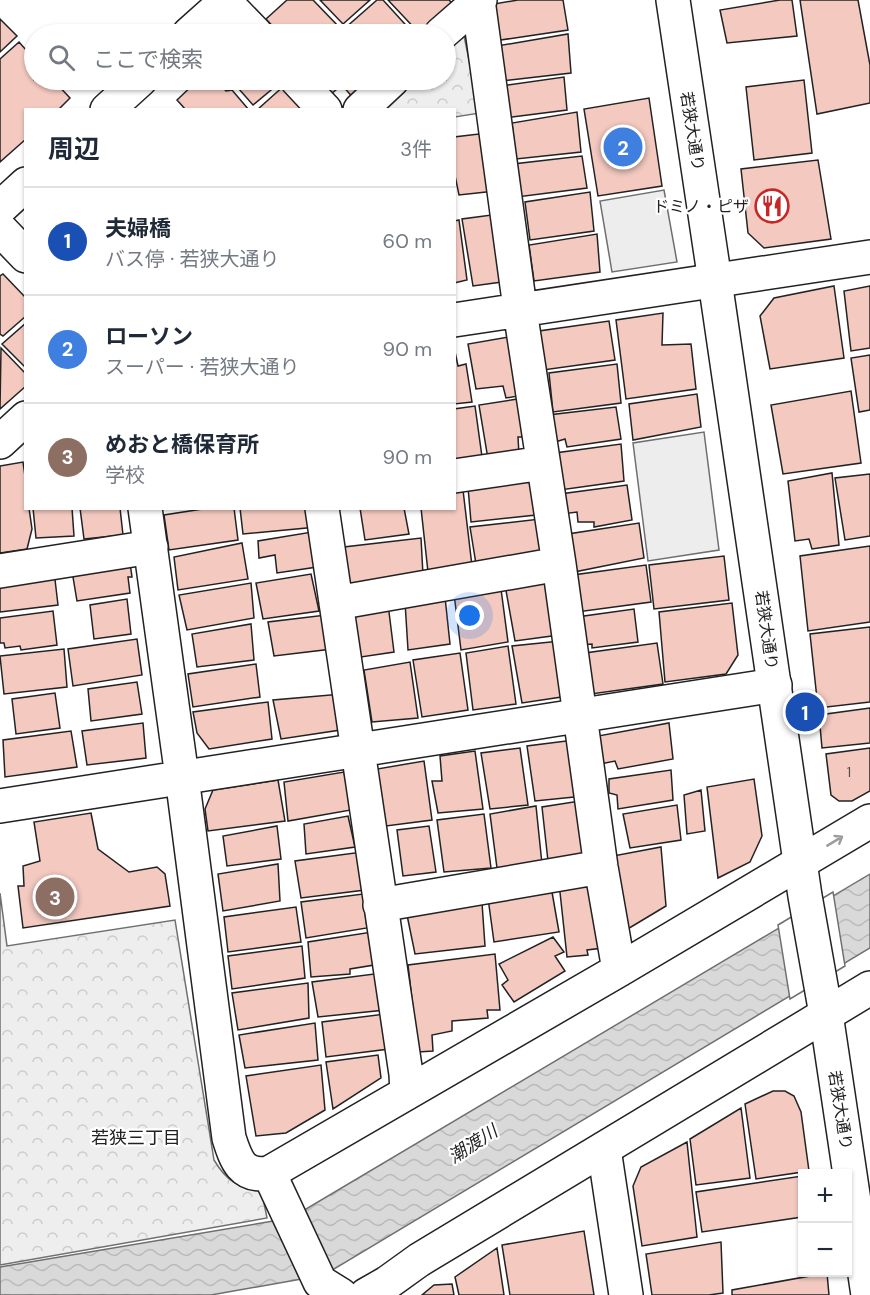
<!DOCTYPE html>
<html lang="ja">
<head>
<meta charset="utf-8">
<style>
	body { margin:0; font-family:"DM Sans","Noto Sans JP",sans-serif; background:#f6f6f7; color:#1f2937 }
	.controls { position:absolute; right:18px; bottom:18px; display:grid; overflow:hidden; border-radius:0px; box-shadow:0 2px 4px #0004 }
	.controls button { width:54px; height:54px; display:grid; place-items:center; padding:0; border:0; border-bottom:2px solid #e0e1e3; background:#fff; color:#1f2937; font:30px sans-serif }
	.you { position:absolute; left:470px; top:616px; width:21px; height:21px; margin:-15px; border:4px solid #fff; border-radius:50%; background:#1a73e8; box-shadow:0 0 0 9px #1a73e833 }
	.badge { display:grid; place-items:center; width:39px; height:39px; border-radius:50%; background:#c62828; color:#fff; font-size:20px; font-weight:700 }
	.pin { position:absolute; translate:-50% -50%; border:3px solid #fff; box-shadow:0 2px 6px #0006 }
	.list { margin:0; padding:0; list-style:none }
	h2 { display:flex; justify-content:space-between; align-items:center; height:78px; margin:0; padding:0 24px; font-size:26px }
	h2 small { font-size:20px; font-weight:400; color:#747a83 }
	.list li { display:grid; grid-template-columns:39px 1fr auto; gap:18px; align-items:center; box-sizing:border-box; height:108px; padding:0 24px; border-top:2px solid #e0e1e3 }
	.list b { display:block; font-size:22px; white-space:nowrap }
	.list p { margin:0; font-size:20px; white-space:nowrap; color:#747a83 }
	.list em { font-size:20px; font-style:normal; color:#747a83 }
	.icon { flex:none; width:33px; height:33px; fill:none; stroke:currentColor; stroke-width:2; stroke-linecap:round; stroke-linejoin:round }
	.map { position:relative; flex:none; width:870px; height:1295px; overflow:hidden }
	.search { position:absolute; background:#fff; box-shadow:0 2px 4px #0004; left:24px; top:24px; width:432px; height:66px; display:flex; align-items:center; gap:15px; box-sizing:border-box; padding:0 21px; border-radius:33px; color:#747a83; font-size:22px }
	.panel { position:absolute; background:#fff; box-shadow:0 2px 4px #0004; left:24px; top:108px; width:432px; height:402px; border-radius:0px }
	.map>svg:first-child { display:block }
	.park { fill:url(#park-crowns); stroke:#6f6f6f; stroke-width:1.5 }
	.parking { fill:#ededed; stroke:#6f6f6f; stroke-width:1.5 }
	.water { fill:url(#water-waves); stroke:#6f6f6f; stroke-width:1.5 }
	.pier { fill:#fff; stroke:#6f6f6f; stroke-width:1.5 }
	.building { fill:#f3c9c0; stroke:#222; stroke-width:1.5 }
	.lines { fill:none; stroke-linecap:round; stroke-linejoin:round }
	.street-casing { stroke:#222; stroke-width:36 }
	.secondary-casing { stroke:#222; stroke-width:36 }
	.street { stroke:#fff; stroke-width:33 }
	.secondary { stroke:#fff; stroke-width:33 }
	.oneway { stroke:#9c9c9c }
	.labels { text-anchor:middle; stroke-width:4.5; stroke-linejoin:round; paint-order:stroke }
	.number-label { font-size:14px; fill:#564c4a }
	.street-label { font-size:16px; fill:#222; stroke:#fff }
	.poi-label { font-size:16px; fill:#222; stroke:#fff; text-anchor:end }
	.neighbourhood-label { font-size:18px; fill:#222; stroke:#fff }
	.water-label { font-size:18px; font-style:italic; fill:#222; stroke:#fff }
</style>
</head>
<body>
<div class="map">
<svg width="870" height="1295" viewBox="0 0 870 1295">
	<defs>
		<pattern id="park-crowns" width="20" height="18" patternUnits="userSpaceOnUse" patternTransform="scale(1.5)"><rect width="20" height="18" fill="#eee"/><path d="M2 6a3 3 0 1 1 6 0M12 15a3 3 0 1 1 6 0" fill="none" stroke="#ccc"/></pattern>
		<pattern id="water-waves" width="16" height="10" patternUnits="userSpaceOnUse" patternTransform="scale(1.5)"><rect width="16" height="10" fill="#d9d9d9"/><path d="M0 5q4-4 8 0t8 0" fill="none" stroke="#bababa"/></pattern>
	</defs>
	<rect width="100%" height="100%" fill="#fff"/>
	<path class="park" d="M463,31L480,113L455,117L454,110H372L405,80H446V43Z
		M0,893L7,946L175,920L214,1160C226,1180 237,1188 261,1188L267,1218L0,1265Z"/>
	<path class="parking" d="M664,190L677,262L612,272L600,201Z
		M704,432L719,550L648,561L633,443Z"/>
	<path class="water" d="M870,874V948L324,1275L211,1295H0V1267L291,1218Z"/>
	<path class="pier" d="M833,892L845,966L790,999L778,925Z"/>
	<path class="building" d="M287,0H313L340,28L333,34H280L266,19Z
		M320,0H370L343,24Z
		M377,0H383L414,34H350L344,29Z
		M388,0H449L455,6L423,34H420Z
		M518,0H563L568,30L494,41L488,5Z
		M780,0H792L797,36L727,43L720,10Z
		M800,0H858L870,65V103L817,114Z
		M0,19L17,36L0,52Z
		M568,34L571,73L501,81L497,46Z
		M19,42L34,59V80H53L70,98L58,110H26V139L0,162V59Z
		M564,77L567,110L505,118L501,86Z
		M198,80H216L226,91L232,90L249,110H186L177,100Z
		M231,80H283L253,105Z
		M318,80H375L354,99L342,85L331,94Z
		M804,80L812,153L754,160L746,87Z
		M286,84L311,110H257Z
		M649,98L662,186L598,196L584,109Z
		M577,112L581,152L516,159L512,123Z
		M479,134L489,148L495,191L459,195L454,171V137Z
		M582,156L587,188L517,197L513,164Z
		M818,160L831,239L764,248L748,233L741,169Z
		M590,192L594,231L530,240L525,202Z
		M499,214L509,281L473,286L462,219Z
		M459,220L467,280L454,283V221Z
		M597,234L600,272L534,281L529,245Z
		M3,274L26,298V316L3,336L0,334V276Z
		M834,286L844,358L770,369L760,316L774,298Z
		M870,286V348L851,351L844,291Z
		M663,313L662,345L691,344L696,389L626,399L616,320Z
		M609,321L615,360L543,370L539,331Z
		M26,323V368L2,344Z
		M514,336L524,395L506,398L503,386L476,389L468,344Z
		M454,347L458,366L466,364L472,402L454,404Z
		M1,348L26,374V386L0,409Z
		M870,355V410L859,412L851,358Z
		M617,364L621,403L553,412L549,373Z
		M851,391L861,463L783,474L771,405Z
		M697,394L701,427L633,440L629,404Z
		M524,398L521,420L522,437H518L519,455L488,459L479,405Z
		M475,406L483,464L454,462V409Z
		M616,407L621,439L567,447L565,439L552,443L548,415Z
		M621,444L624,481L560,490L555,453Z
		M23,462L26,483V508H29L32,529L27,549L0,553V466Z
		M832,473L839,545L812,549L809,539L795,541L788,481Z
		M870,474V536L845,540L835,478Z
		M529,479L536,515L471,522L468,487Z
		M627,485L632,520L594,527V522H578L577,512L562,514L560,494Z
		M463,490L472,566L428,572L421,508H454V491Z
		M33,508H72L74,536L36,538Z
		M80,508H120L123,535L84,539Z
		M209,508H234L238,540L169,550L164,515Z
		M240,508H316L317,527L243,534Z
		M360,508H404L409,534L365,540Z
		M540,519L545,554L476,564L470,527Z
		M639,523L644,558L574,572L568,534Z
		M312,532L317,567L277,573L275,555L259,558L258,541Z
		M421,538L423,575L349,585L344,547Z
		M242,543L248,579L178,590L174,557Z
		M870,546V622L808,631L800,556Z
		M129,556L132,577H128L130,593L77,601L71,565Z
		M724,556L729,600L654,609L649,565Z
		M646,565L651,602L577,612L573,575Z
		M54,571L58,605L0,612V578Z
		M311,574L319,611L263,619L256,583Z
		M552,578L559,635L515,641L505,585Z
		M251,583L254,618L187,630L179,595Z
		M501,589L508,642L461,650L454,594Z
		M445,597L450,644L408,650L405,602Z
		M127,599L131,634L94,639L90,605Z
		M732,603L738,655L726,674L665,682L659,612Z
		M388,604L394,652L361,657L353,609Z
		M634,609L638,642L592,648V644L580,645L577,617Z
		M53,611L57,645L21,650L20,646L5,648L4,643H0V618Z
		M326,615L332,649L274,656L268,622Z
		M251,624L254,660L197,667L192,634Z
		M870,627V702L818,708L810,634Z
		M137,639L142,675L73,686L68,649Z
		M560,641L568,696L522,703L512,646Z
		M657,643L663,684L591,694L585,653Z
		M508,646L516,704L473,710L466,653Z
		M64,649L67,687L4,694L0,656Z
		M460,653L468,710L422,717L413,660Z
		M410,662L418,718L372,722L364,670Z
		M256,664L260,697L193,707L188,674Z
		M137,682L142,714L91,721L88,689Z
		M55,693L60,728L16,734L12,699Z
		M342,694L347,729L281,739L273,700Z
		M268,702L272,739L209,749L197,733L193,712Z
		M870,708V743L822,748L819,715Z
		M143,723L146,758L87,765L82,731Z
		M669,723L673,759L618,769L615,761L600,764L598,736Z
		M71,731L77,767L5,777L3,740Z
		M574,740L584,796L535,801L527,746Z
		M520,748L528,805L490,809L481,753Z
		M870,748V791L852,801H839L831,795L826,754Z
		M475,751L483,809L438,813L432,781H442L440,756Z
		M424,761L432,820L386,826L377,769Z
		M671,770L673,800L618,809L617,795L609,793V779Z
		M344,772L351,810L288,821L284,782Z
		M754,779L762,836L750,862L718,878L707,787Z
		M278,780L285,821L208,831L205,809L213,790Z
		M701,790L705,831L687,834L684,795Z
		M586,800L593,855L548,861L542,807Z
		M677,805L681,840L630,848L623,814Z
		M536,806L542,864L497,868L490,814Z
		M91,813L98,849L129,872L157,867L165,874L170,906L23,928L18,886H24L23,866L40,861L34,822Z
		M484,814L491,868L444,872L437,820Z
		M348,816L355,847L306,854L304,824Z
		M277,826L281,859L227,866L223,836Z
		M429,826L436,872L403,876L397,830Z
		M661,847L666,906L626,930L613,856Z
		M362,852L365,890L301,898L295,861Z
		M278,864L280,901L223,911L218,874Z
		M594,881L603,948L587,950L588,955L567,957L559,883Z
		M552,892L559,932L494,942L488,898Z
		M363,894L367,928L306,938L301,902Z
		M482,903L485,946L415,954L407,915Z
		M296,907L301,942L228,952L224,917Z
		M372,932L374,965L350,969V974L311,977L308,942Z
		M553,937L564,952L555,956L565,971L514,1002L502,985L508,980L499,964Z
		M302,946L305,978L232,989L228,956Z
		M495,954L500,1010H487L488,1018L452,1021V1031L432,1035L433,1051L418,1052L408,965Z
		M382,973L385,1010L318,1017L312,982Z
		M308,983L309,1018L238,1030L232,993Z
		M385,1014L389,1049L326,1057L322,1022Z
		M315,1023L318,1060L245,1068L239,1035Z
		M378,1055L381,1078L333,1109L326,1062Z
		M321,1065L325,1110L286,1133L256,1136L246,1076Z
		M773,1091H785L794,1096L801,1112L809,1171L756,1179L745,1104Z
		M741,1108L750,1178L696,1185L690,1139Z
		M687,1142L697,1237L642,1246L633,1186L641,1167Z
		M802,1176V1217L702,1232L696,1192Z
		M584,1231L594,1295H510L502,1245Z
		M721,1242L723,1293L709,1295H652L646,1254Z
		M497,1248L504,1295H459L455,1277Z
		M827,1273L829,1295H732V1290Z
		M452,1284L454,1295H422L434,1285Z"/>
	<g class="lines">
		<g class="street-casing">
			<path id="street" d="M478,0L523,330L559,564L601,867L619,970
				M225,2L256,34
				M441,34L480,0
				M297,80L325,110
				M360,110L392,80
				M0,229L26,256
				M454,320L870,257
				M0,442L26,418
				M454,476L543,463
				M145,508L182,777L229,1138C236,1160 242,1178 269,1173L619,970L801,862
				M322,508L406,1074L407,1093
				M0,571L151,547
				M336,603L559,564
				M0,806L775,685
				M380,905L601,867
				M604,1149L626,1295
				M269,1173L320,1282L341,1295"/>
		</g>
		<g class="secondary-casing">
			<path id="secondary" d="M673,0L715,281L805,896L826,1014L868,1295
				M189,34L227,0
				M107,110L140,80
				M0,208L26,184
				M801,862L870,821
				M366,1295L387,1283L419,1260L870,988"/>
		</g>
		<use href="#street" class="street"/>
		<use href="#secondary" class="secondary"/>
	</g>
	<defs><path id="oneway-shaft" d="M-6 0H5M1.5-3L5.5 0L1.5 3" fill="none" stroke-width="1.6" stroke-linecap="round" stroke-linejoin="round" transform="scale(1.5)"/></defs>
	<use class="oneway" href="#oneway-shaft" transform="translate(835 841) rotate(-31)"/>
	<defs>
		<g id="restaurant-ring" transform="scale(1.725)"><circle r="9.5" fill="#fff" stroke="#c62828" stroke-width="1.5"/><path d="M-5-6h1v4h1v-4h1v4h1v-4h1v5L-1.5 .5V6h-2V.5L-5-1ZM5-6V6H3V1.5H1.5Q1.5-4 5-6Z" fill="#c62828"/></g>
	</defs>
	<g fill-rule="evenodd">
		<use href="#restaurant-ring" x="772" y="206"/>
	</g>
	<g class="labels">
		<g class="number-label">
			<text x="849" y="777">1</text>
		</g>
		<g class="street-label">
			<text transform="translate(693 131) rotate(81)" y="6">若狭大通り</text>
			<text transform="translate(767 630) rotate(82)" y="6">若狭大通り</text>
			<text transform="translate(841 1110) rotate(81)" y="6">若狭大通り</text>
		</g>
		<g class="poi-label">
			<text x="749" y="212">ドミノ・ピザ</text>
		</g>
		<g class="neighbourhood-label">
			<text x="136" y="1144">若狭三丁目</text>
		</g>
		<g class="water-label">
			<text transform="translate(473 1144) rotate(-33)" y="6">潮渡川</text>
		</g>
	</g>
</svg>
<div class="controls">
<button>+</button>
<button>−</button>
</div>
<div class="you"></div>
<div class="pin badge" style="left:805px;top:712px;background:#1a4fb4">1</div>
<div class="pin badge" style="left:623px;top:147px;background:#3f7fe0">2</div>
<div class="pin badge" style="left:55px;top:897px;background:#8d6e63">3</div>
<div class="search"><svg class="icon" aria-label="search" viewBox="0 0 24 24"><circle cx="10" cy="10" r="6"/><path d="M15 15l6 6"/></svg>ここで検索</div>
<section class="panel">
<h2>周辺<small>3件</small></h2>
<ul class="list">
<li><span class="badge" style="background:#1a4fb4">1</span><div><b>夫婦橋</b><p>バス停 · 若狭大通り</p></div><em>60 m</em></li>
<li><span class="badge" style="background:#3f7fe0">2</span><div><b>ローソン</b><p>スーパー · 若狭大通り</p></div><em>90 m</em></li>
<li><span class="badge" style="background:#8d6e63">3</span><div><b>めおと橋保育所</b><p>学校</p></div><em>90 m</em></li>
</ul>
</section>
</div>
</body>
</html>
